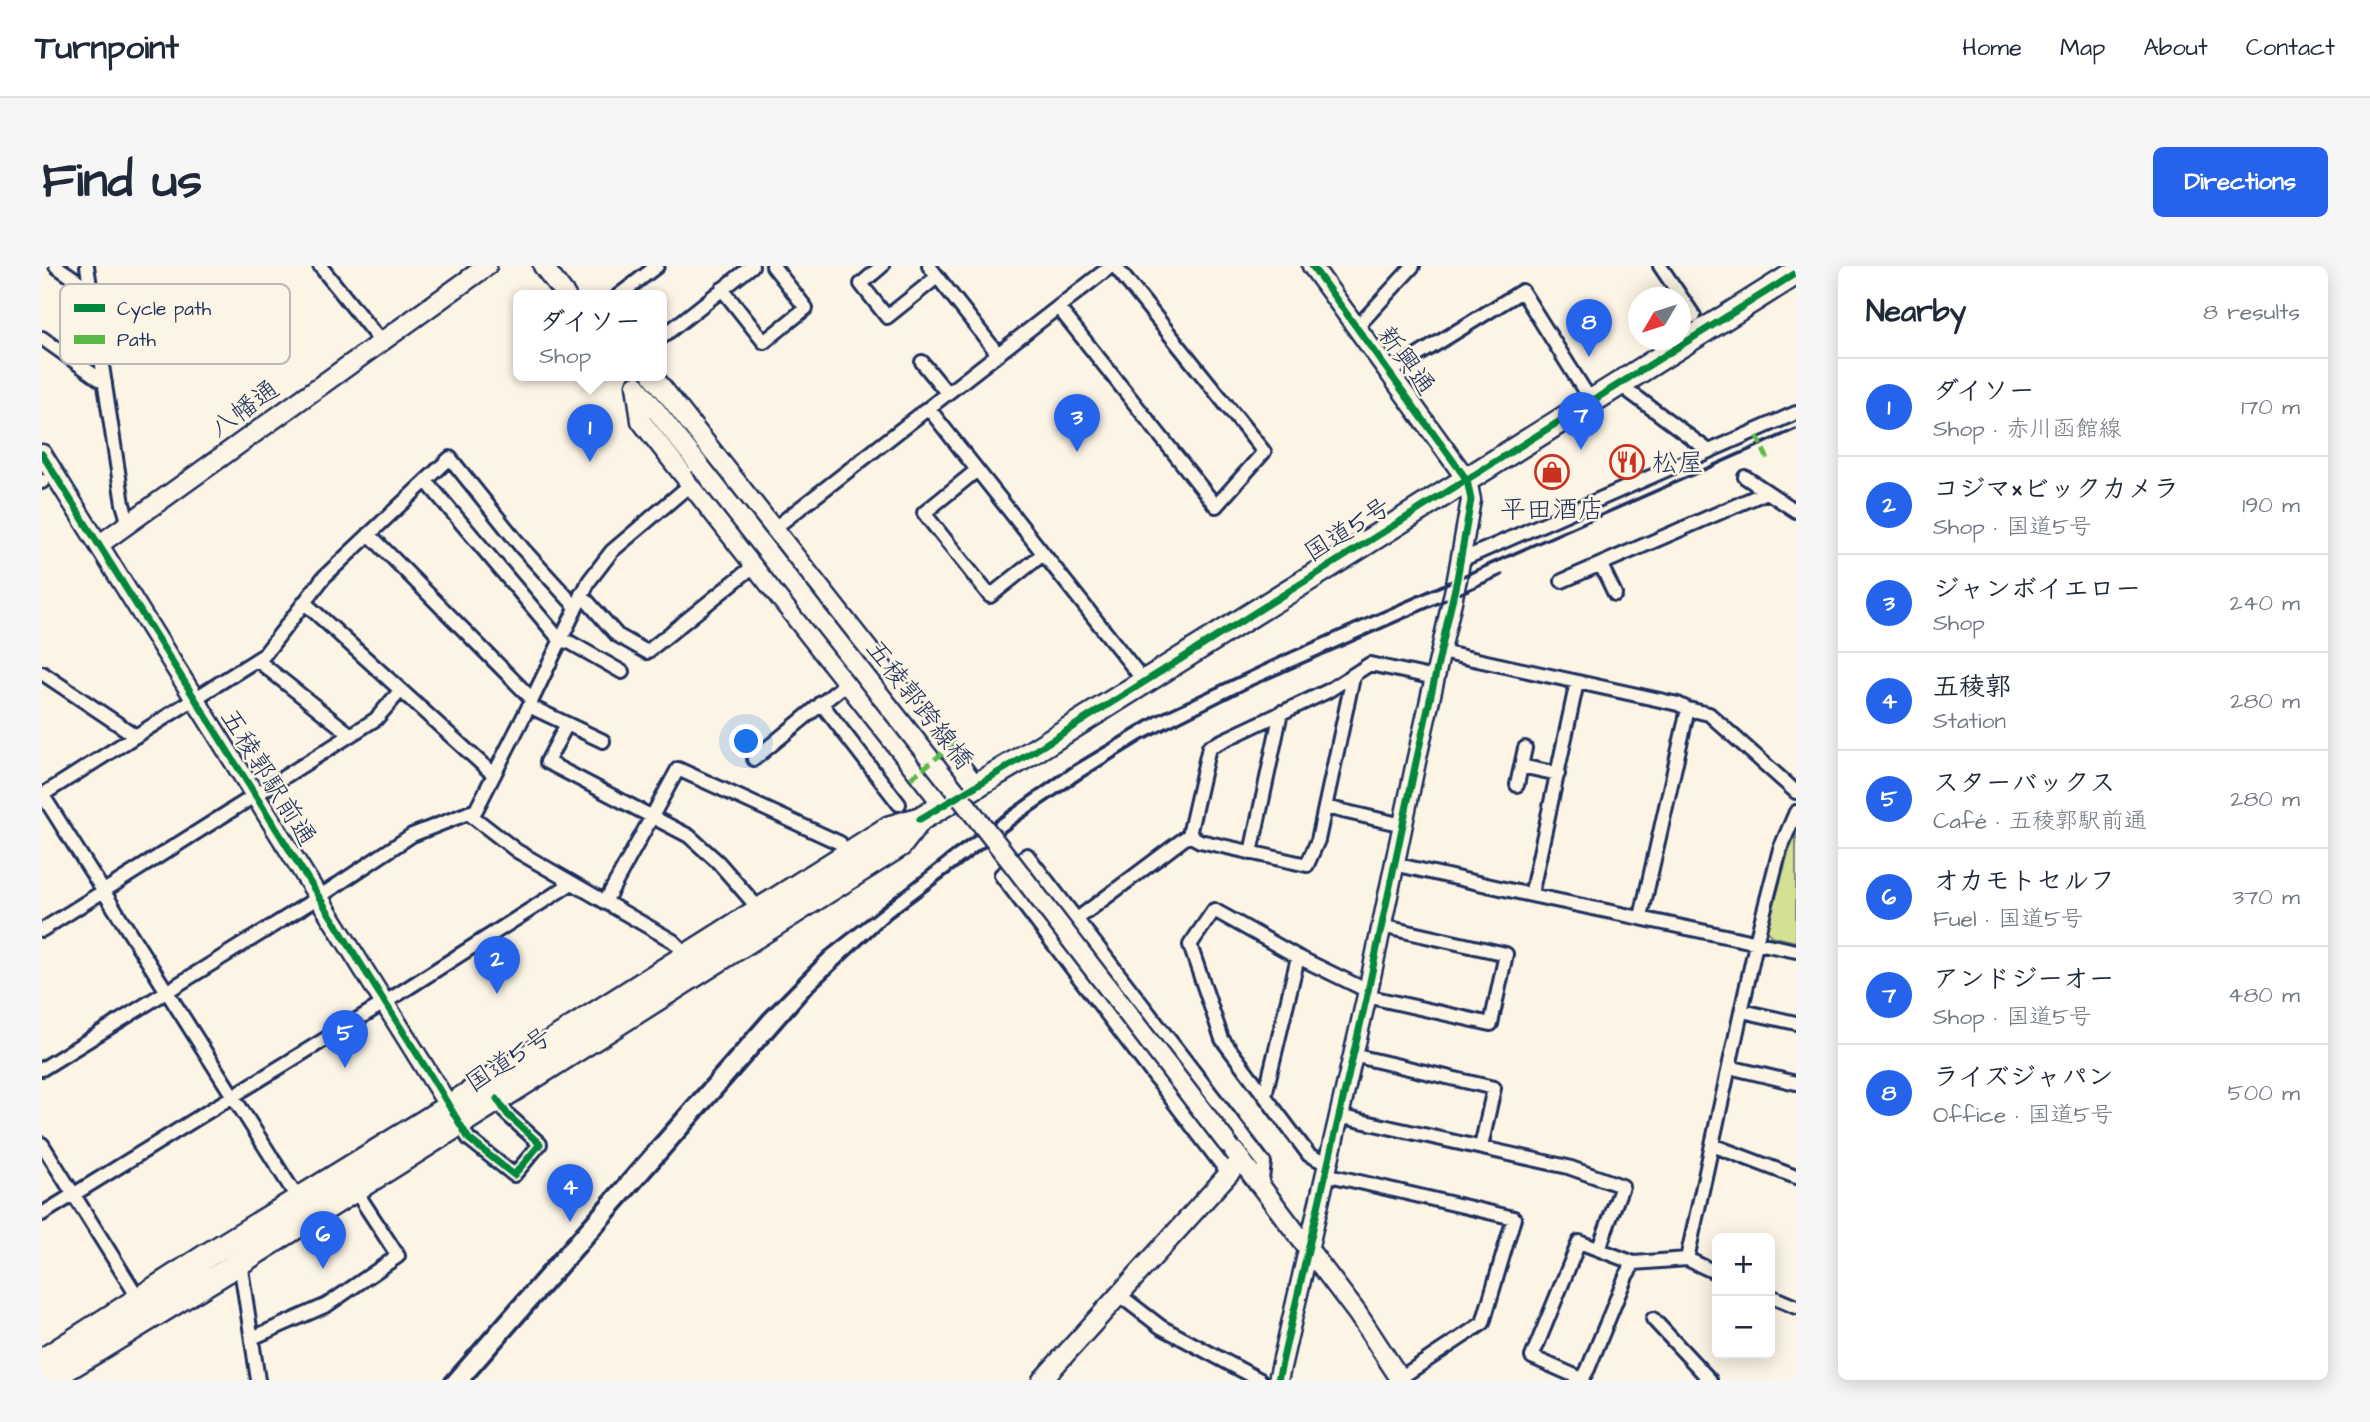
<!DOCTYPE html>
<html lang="en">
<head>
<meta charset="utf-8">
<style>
	body { margin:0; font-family:"Architects Daughter","Klee One",sans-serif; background:#f6f6f7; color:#1f2937 }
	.controls { position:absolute; right:21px; bottom:21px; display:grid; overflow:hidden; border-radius:10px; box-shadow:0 4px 18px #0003 }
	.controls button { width:63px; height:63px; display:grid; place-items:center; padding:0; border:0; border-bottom:2px solid #e0e1e3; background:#fff; color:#1f2937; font:35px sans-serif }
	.compass { position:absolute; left:1586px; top:21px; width:63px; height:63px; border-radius:50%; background:#fff; box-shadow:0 4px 18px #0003; rotate:231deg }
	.you { position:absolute; left:705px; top:476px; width:24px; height:24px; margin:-18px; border:5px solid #fff; border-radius:50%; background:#1a73e8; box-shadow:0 0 0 10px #1a73e833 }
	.badge { display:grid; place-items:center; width:46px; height:46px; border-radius:50%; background:#2563eb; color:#fff; font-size:23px; font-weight:700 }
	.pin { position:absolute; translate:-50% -58px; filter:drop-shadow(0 2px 4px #0008) }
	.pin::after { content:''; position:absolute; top:37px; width:24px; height:21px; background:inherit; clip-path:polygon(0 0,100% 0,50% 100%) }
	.popup { position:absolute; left:471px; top:24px; width:154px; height:91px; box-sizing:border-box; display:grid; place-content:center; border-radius:10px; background:#fff; filter:drop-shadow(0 2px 5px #0005); font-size:23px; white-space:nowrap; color:#747a83 }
	.popup b { font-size:26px; color:#1f2937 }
	.popup::after { content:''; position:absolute; left:50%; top:100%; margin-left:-14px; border:14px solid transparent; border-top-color:#fff }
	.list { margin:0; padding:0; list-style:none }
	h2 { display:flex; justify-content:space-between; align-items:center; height:91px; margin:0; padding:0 28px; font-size:30px }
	h2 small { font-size:23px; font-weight:400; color:#747a83 }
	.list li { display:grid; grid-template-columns:46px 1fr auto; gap:21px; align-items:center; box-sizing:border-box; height:98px; padding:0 28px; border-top:2px solid #e0e1e3 }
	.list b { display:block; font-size:26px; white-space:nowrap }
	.list p { margin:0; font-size:23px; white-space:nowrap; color:#747a83 }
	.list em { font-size:23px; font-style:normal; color:#747a83 }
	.map { position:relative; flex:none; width:1754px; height:1114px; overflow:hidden; border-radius:10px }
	header { display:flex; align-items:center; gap:42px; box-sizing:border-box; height:98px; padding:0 35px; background:#fff; border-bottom:2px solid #e0e1e3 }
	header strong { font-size:33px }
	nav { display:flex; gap:38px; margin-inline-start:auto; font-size:24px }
	.intro { display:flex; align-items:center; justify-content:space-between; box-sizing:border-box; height:168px; padding:0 42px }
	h1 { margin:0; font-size:49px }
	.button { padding:18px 32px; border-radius:10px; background:#2563eb; color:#fff; font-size:24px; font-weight:700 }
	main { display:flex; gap:42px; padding:0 42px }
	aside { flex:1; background:#fff; border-radius:10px; box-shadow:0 4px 18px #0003 }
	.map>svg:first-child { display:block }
	.green { fill:#d4e093; stroke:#788878; stroke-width:2 }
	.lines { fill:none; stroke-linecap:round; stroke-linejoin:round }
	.street-casing { stroke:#1b2f5e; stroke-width:18 }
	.secondary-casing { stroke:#1b2f5e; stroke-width:23 }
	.highway-casing { stroke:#1b2f5e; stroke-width:28 }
	.street { stroke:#fcf5e5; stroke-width:12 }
	.secondary { stroke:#fcf5e5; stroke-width:18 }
	.highway { stroke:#fcf5e5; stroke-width:23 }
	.rail { stroke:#1b2f5e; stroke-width:3.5 }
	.secondary-bridge-casing { stroke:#1b2f5e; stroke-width:23; stroke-linecap:butt }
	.secondary-bridge { stroke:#fcf5e5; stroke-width:18 }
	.quiet { stroke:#58b947; stroke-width:5; stroke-dasharray:10 5; stroke-linecap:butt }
	.cycleway-casing { stroke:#fcf5e5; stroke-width:11 }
	.cycleway { stroke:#00873e; stroke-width:7 }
	.labels { text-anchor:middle; stroke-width:5; stroke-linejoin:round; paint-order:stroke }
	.street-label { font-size:26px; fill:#1b2f5e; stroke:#fcf5e5 }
	.poi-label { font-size:26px; fill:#1b2f5e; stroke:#fcf5e5; text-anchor:start }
	.key { fill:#fcf5e5; stroke:#b8babc; stroke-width:2 }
	.key-label { font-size:19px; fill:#1b2f5e }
</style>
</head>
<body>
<header>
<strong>Turnpoint</strong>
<nav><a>Home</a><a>Map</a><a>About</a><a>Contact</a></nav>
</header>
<div class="intro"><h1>Find us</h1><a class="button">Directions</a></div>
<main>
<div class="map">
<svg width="1754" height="1114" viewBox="0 0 1754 1114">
	<rect width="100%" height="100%" fill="#fcf5e5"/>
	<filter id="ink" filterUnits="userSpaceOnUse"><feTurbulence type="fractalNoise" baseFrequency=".0143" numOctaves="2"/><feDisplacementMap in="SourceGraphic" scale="14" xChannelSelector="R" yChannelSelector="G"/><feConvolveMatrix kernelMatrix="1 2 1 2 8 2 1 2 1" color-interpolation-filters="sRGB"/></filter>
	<g filter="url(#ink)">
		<path class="green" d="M1754,567V676L1729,670L1725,664L1747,584Z"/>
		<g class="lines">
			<g class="street-casing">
				<path id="street" d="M14,0L49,24
					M45,0L81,238L87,258
					M278,0L339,76
					M840,0L819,18L845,51L895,11
					M887,0L956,88
					M1618,0L1652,50
					M680,23L722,76L764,42L731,0
					M576,30L615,0
					M1016,41L1174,240L1222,186L1073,0
					M1315,61L1371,0
					M620,71L710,0
					M0,72L63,117
					M880,96L906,128
					M1357,101L1480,25L1549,135
					M1577,118L1667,185
					M887,143L1102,415
					M935,204L882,247L948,330L1001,288
					M1703,211L1754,245
					M384,215L518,374L529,377L580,406
					M0,216L1,215
					M730,264L1069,0
					M327,268L490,433
					M1419,294L1754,147
					M1559,299L1573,328
					M1520,315L1725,226
					M539,328L575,369L605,386L713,299
					M264,338L452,509
					M1399,386L1636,438L1646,443L1667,448L1754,526
					M215,394L309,469
					M0,407L94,470
					M779,437L857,538
					M487,440L561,475
					M525,458L505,496L647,570L676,596L717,643
					M712,493L806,416
					M1479,500L1516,508
					M1475,519L1483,482
					M0,528L256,933
					M0,529L222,389L282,311L408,192L481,283L533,340
					M1283,541L1361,559
					M426,547L475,585L631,675L645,689
					M1147,569L1158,575L1265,599L1276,574L1311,411
					M1209,587L1239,446
					M1352,598L1489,629L1754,685
					M1489,629L1535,416
					M563,636L636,503L798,577
					M1599,651L1646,443
					M1035,653L1147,569L1167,481L1286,425L1328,398L1393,412
					M0,664L334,453L359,424
					M1324,730L1449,758L1464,688L1339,660
					M1700,745L1754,757
					M1310,789L1452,822L1439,881
					M1687,801L1754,817
					M0,803L277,631L370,569L434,544L487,440L547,315L570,285L649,218
					M1223,829L1256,691
					M1296,850L1526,901L1580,920L1557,982
					M417,858L427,873L472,909L498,878L466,849L455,833
					M0,878L97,1033
					M1670,879L1754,911
					M1285,898L1267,889L1180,773L1148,679L1172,644L1256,691L1326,725
					M1186,907L959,609L985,589L1222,897L1219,921
					M1283,908L1472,952L1441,1057L1358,1112
					M0,948L358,727L530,617
					M1645,993L1717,664L1738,583L1754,546
					M198,996L216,1114
					M1592,997L1645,993L1675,1007
					M1076,1028L1119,1061L1218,1114
					M1728,1030L1754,1041
					M1611,1053L1668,1114
					M210,1072L285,1039L356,990L313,924
					M1540,1114L1546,1103L1584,1010L1592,997L1537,976L1490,1091L1540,1113"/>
			</g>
			<g class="secondary-casing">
				<path id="secondary" d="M501,0L524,30
					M611,110L934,520
					M594,119L599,155L901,539
					M594,119L657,199
					M0,188L413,850
					M58,278L445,0
					M1192,885L1315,1047L1359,1114
					M1000,1114L1199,894
					M1236,1114L1326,725L1374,496L1415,313L1429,234L1425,214L1270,0"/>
			</g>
			<g class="highway-casing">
				<path id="highway" d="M0,1095L166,989L384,855L814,583L847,562L878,553L989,487L1754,7
					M6,1114L181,1007L858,579L878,553"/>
			</g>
			<use href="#street" class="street"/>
			<use href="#secondary" class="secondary"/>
			<use href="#highway" class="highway"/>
			<path class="rail" d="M402,1114L722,748L783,686L911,585L1029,501L1114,450L1247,387L1754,163
				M430,1114L771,724L849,651L978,554L1038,513L1101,474L1211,419L1460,309"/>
			<g class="secondary-bridge-casing">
				<path id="secondary-bridge" d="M657,199L970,597L1185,877"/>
			</g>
			<use href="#secondary-bridge" class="secondary-bridge"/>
			<path class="quiet" d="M1715,170L1727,196
				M869,512L912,478"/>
			<g class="cycleway-casing">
				<path id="cycleway" d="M0,188L392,815L427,873L472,909L498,878L466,849L455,833
					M878,553L989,487L1754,7
					M1236,1114L1326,725L1374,496L1415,313L1429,234L1425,214L1270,0"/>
			</g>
			<use href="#cycleway" class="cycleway"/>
		</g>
	</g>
	<defs>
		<g id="restaurant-ring" transform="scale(1.75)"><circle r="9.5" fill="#fcf5e5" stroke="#c8321e" stroke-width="1.5"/><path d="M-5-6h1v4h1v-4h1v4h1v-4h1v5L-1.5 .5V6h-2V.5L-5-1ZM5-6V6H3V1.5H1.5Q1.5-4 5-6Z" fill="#c8321e"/></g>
		<g id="shop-ring" transform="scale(1.75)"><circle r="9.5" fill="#fcf5e5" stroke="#c8321e" stroke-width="1.5"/><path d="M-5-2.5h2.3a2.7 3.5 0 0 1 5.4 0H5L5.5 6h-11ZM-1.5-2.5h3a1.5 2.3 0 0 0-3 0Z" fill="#c8321e"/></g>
	</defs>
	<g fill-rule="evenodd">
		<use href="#restaurant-ring" x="1585" y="196"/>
		<use href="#shop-ring" x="1510" y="206"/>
	</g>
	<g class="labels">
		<g class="street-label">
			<text transform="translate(1365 94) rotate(54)" y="9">新興通</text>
			<text transform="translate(202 142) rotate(-36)" y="9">八幡通</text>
			<text transform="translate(1305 263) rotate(-32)" y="9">国道5号</text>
			<text transform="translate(878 438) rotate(52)" y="9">五稜郭跨線橋</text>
			<text transform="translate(227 511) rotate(58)" y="9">五稜郭駅前通</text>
			<text transform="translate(466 793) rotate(-33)" y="9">国道5号</text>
		</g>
		<g class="poi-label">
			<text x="1610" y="205">松屋</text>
			<text x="1510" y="252" text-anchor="middle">平田酒店</text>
		</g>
	</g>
	<rect x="18" y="18" width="230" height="80" rx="10" class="key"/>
	<rect x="32" y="38" width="31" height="8" fill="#00873e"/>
	<rect x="32" y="69" width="31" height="9" fill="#58b947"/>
	<g class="key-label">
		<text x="75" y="49">Cycle path</text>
		<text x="75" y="80">Path</text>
	</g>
</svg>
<div class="controls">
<button>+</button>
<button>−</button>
</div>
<svg class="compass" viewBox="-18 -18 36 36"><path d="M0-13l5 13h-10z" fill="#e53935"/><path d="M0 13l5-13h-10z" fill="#747a83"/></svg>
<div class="you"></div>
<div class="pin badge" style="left:548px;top:196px">1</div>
<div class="popup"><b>ダイソー</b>Shop</div>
<div class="pin badge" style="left:455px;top:728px">2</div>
<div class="pin badge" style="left:1035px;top:186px">3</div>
<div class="pin badge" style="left:528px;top:956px">4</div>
<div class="pin badge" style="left:303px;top:802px">5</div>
<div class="pin badge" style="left:281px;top:1003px">6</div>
<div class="pin badge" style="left:1539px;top:184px">7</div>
<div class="pin badge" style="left:1547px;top:91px">8</div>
</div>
<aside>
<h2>Nearby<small>8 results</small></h2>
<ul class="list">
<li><span class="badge">1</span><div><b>ダイソー</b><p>Shop · 赤川函館線</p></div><em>170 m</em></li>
<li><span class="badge">2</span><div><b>コジマ×ビックカメラ</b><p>Shop · 国道5号</p></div><em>190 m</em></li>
<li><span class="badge">3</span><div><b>ジャンボイエロー</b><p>Shop</p></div><em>240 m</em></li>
<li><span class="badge">4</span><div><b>五稜郭</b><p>Station</p></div><em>280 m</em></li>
<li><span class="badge">5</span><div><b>スターバックス</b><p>Café · 五稜郭駅前通</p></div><em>280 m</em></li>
<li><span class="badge">6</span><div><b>オカモトセルフ</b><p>Fuel · 国道5号</p></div><em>370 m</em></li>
<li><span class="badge">7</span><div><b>アンドジーオー</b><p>Shop · 国道5号</p></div><em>480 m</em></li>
<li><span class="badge">8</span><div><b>ライズジャパン</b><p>Office · 国道5号</p></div><em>500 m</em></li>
</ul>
</aside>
</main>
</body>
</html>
